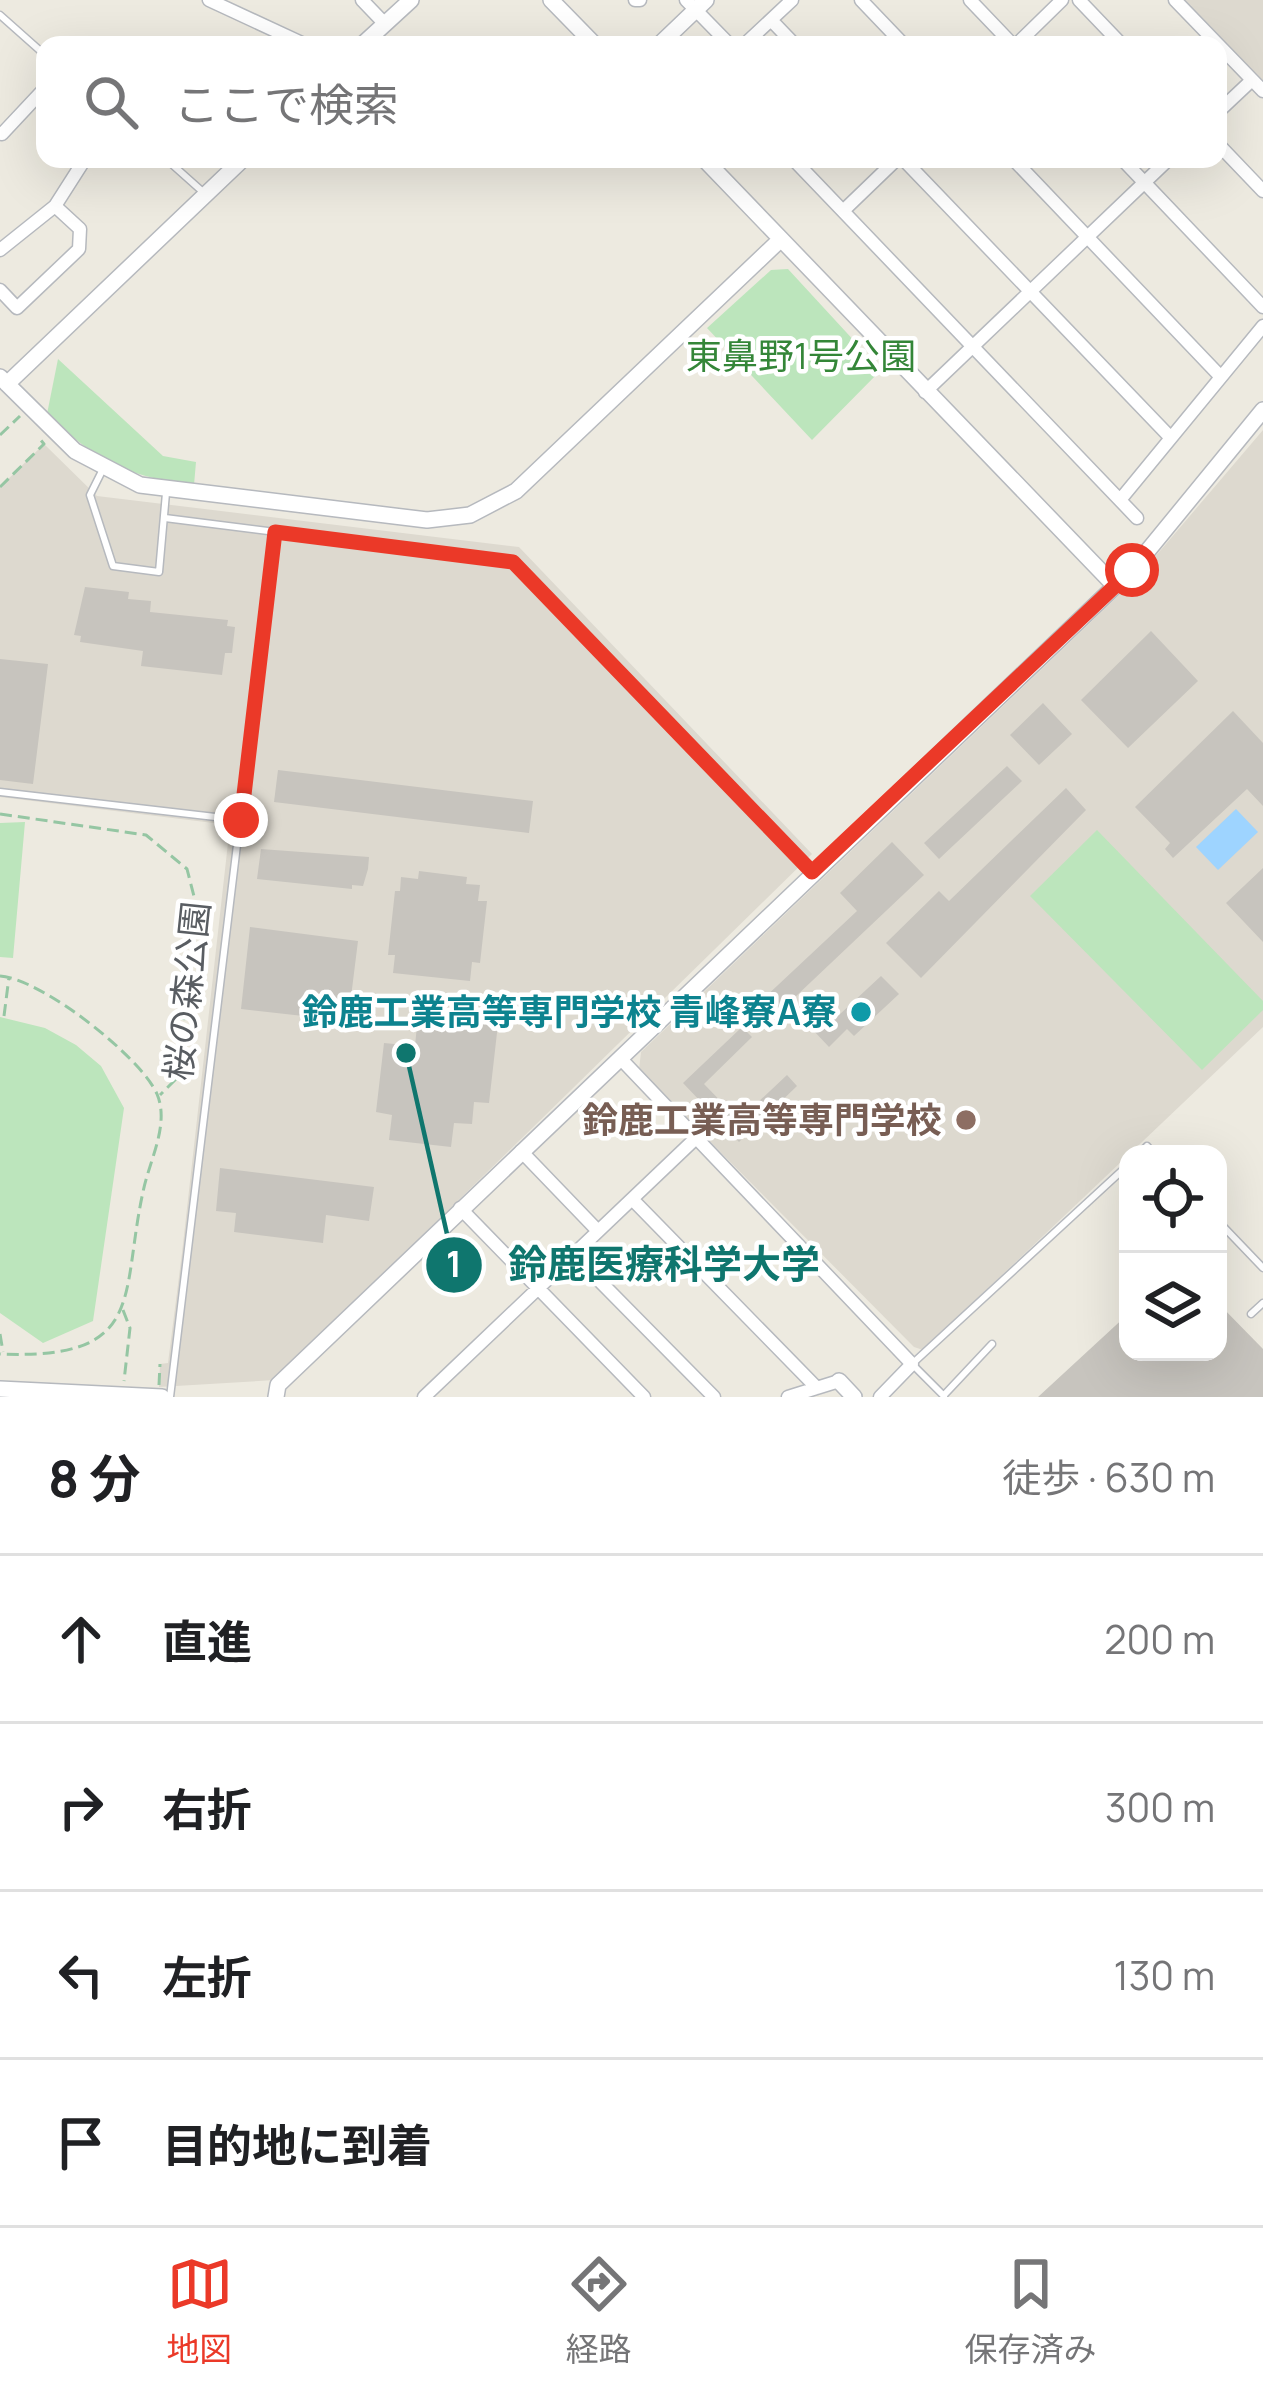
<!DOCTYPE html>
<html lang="ja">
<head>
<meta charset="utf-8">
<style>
	body { margin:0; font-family:Manrope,"Noto Sans JP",sans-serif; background:#f6f6f6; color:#202124 }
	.controls { position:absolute; right:36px; bottom:36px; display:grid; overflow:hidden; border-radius:24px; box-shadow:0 12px 48px #0002 }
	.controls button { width:108px; height:108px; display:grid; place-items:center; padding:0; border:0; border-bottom:3px solid #e0e0e0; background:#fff; color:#202124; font:60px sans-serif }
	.stop { position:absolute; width:36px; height:36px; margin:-27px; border:9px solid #eb3928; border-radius:50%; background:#fff }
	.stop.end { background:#eb3928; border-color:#fff; box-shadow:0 3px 12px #0008 }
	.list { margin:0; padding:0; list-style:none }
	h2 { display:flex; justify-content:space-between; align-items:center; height:156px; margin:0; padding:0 48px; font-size:51px }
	h2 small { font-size:39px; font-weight:400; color:#757577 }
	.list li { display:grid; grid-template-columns:78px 1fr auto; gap:36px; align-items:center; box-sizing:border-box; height:168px; padding:0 48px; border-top:3px solid #e0e0e0 }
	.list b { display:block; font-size:45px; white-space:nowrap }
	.list em { font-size:39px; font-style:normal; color:#757577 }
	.icon { flex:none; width:66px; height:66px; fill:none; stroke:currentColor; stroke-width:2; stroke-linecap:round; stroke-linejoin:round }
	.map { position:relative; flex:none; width:1263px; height:1397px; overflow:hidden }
	.search { position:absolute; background:#fff; box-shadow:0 12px 48px #0002; left:36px; right:36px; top:36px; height:132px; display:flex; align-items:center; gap:30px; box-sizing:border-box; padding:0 42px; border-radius:24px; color:#757577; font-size:45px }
	.sheet { height:828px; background:#fff }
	nav { display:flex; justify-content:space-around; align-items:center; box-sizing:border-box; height:168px; border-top:3px solid #e0e0e0; background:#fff; font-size:33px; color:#757577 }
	nav a { display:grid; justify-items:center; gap:6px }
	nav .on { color:#eb3928 }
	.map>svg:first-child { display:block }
	.education { fill:#ddd9cf }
	.green { fill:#bce5bc }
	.water { fill:#9ed4ff }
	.building { fill:#c7c4be }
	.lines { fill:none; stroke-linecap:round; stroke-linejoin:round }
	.service-casing { stroke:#b6b9be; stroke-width:9 }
	.minor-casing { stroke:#b6b9be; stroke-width:15 }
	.tertiary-casing { stroke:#b6b9be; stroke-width:18 }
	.path { stroke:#95c6a3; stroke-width:3; stroke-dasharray:12 6; stroke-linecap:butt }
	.service { stroke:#fff; stroke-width:6 }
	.minor { stroke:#fff; stroke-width:12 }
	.tertiary { stroke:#fff; stroke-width:15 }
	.route { stroke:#eb3928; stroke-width:15 }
	.culture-dot { fill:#0f9aa8; stroke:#fff; stroke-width:4.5 }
	.education-dot { fill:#8d6e63; stroke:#fff; stroke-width:4.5 }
	.labels { text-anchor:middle; stroke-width:9; stroke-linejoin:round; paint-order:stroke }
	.park-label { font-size:36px; fill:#348638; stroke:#fff }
	.street-label { font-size:36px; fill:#595d62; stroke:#fff }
	.culture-label { font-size:36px; font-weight:bold; fill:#0d838f; stroke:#fff; text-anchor:end }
	.education-label { font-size:36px; font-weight:bold; fill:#785e54; stroke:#fff; text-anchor:end }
	.leader { fill:none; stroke:#0f766e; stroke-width:4.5 }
	.callout-dot { fill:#0f766e; stroke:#fff; stroke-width:4.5 }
	.mark-label { font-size:36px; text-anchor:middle; font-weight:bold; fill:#fff }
	.callout-label { font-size:39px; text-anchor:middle; font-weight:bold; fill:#0f766e; stroke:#fff; stroke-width:9; stroke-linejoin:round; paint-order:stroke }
</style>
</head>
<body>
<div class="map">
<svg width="1263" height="1397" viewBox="0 0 1263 1397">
	<rect width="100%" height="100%" fill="#edeae0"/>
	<path class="education" d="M1184,0H1263V82L1255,74Z
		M1263,430V1027L923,1350L914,1347L639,1070L641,1052L1137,578Z
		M44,444L97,496L519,547L812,854L275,1380L159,1387L160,1364L168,1363L182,1253L230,825L0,797V487Z"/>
	<path class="green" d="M788,269L881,370L812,440L707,328L771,270Z
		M58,359L163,456L196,462L194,485C125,476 97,461 47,414Z
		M25,822L13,958L0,957V823Z
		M1097,830L1263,1001V1010L1202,1070L1030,896Z
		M0,1017L45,1028L76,1045L101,1066L124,1108L93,1321L43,1343L0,1313Z"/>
	<path class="water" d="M1236,809L1258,832L1218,870L1196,847Z"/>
	<path class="building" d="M85,587L129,592L128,599L151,601L150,612L228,620L227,626L235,627L232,653H225L222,675L141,666L143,651L80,642L81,636L74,635Z
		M1151,631L1198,681L1128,748L1081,700Z
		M0,659L48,664L33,784L0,780Z
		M1043,703L1072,734L1039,765L1010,735Z
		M1233,711L1263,743V806L1247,789L1173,858L1165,849L1170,843L1135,807Z
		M1007,766L1022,781L939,859L924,843Z
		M278,770L533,801L529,833L274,802Z
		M1066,788L1086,810L921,978L886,943L939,891L949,901Z
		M892,842L924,875L775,1016L761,1001L857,911L840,893Z
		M261,849L369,857L368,869L363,886L352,885V889L257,879Z
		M1263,868V942L1226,903Z
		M419,871L467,877L466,884L480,885L478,901H487L480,963L472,962L470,981L393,973L395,955H388L395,891H400L401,877L418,879Z
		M250,927L358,941L348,1021L241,1009Z
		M881,976L899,994L854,1036L847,1029L829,1047L812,1029L834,1009L839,1015Z
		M418,1015L498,1024L489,1103L474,1102L472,1124L454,1123L451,1147L389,1140L392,1115L376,1112L384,1043L415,1046Z
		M742,1027L752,1037L704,1084L739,1120L787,1075L797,1086L739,1142L683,1083Z
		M220,1168L374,1187L369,1221L326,1215L323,1243L234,1232L236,1213L216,1211Z
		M1218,1303L1263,1349V1397H1038L1128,1314V1352H1218Z"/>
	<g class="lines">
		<g class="service-casing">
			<path id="service" d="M0,15L45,55
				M166,159L203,192
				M103,469L90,495L113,566L159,572L166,493
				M165,518L513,562L812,872
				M0,792L241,820
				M1139,1154L1147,1146L1154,1154
				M1218,1221L1263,1268
				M1251,1314L1263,1303
				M945,1394L992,1344
				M944,1396L912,1364L1128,1165
				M170,1397L275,532"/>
		</g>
		<g class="minor-casing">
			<path id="minor" d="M209,0L306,45
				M362,0L385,24
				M635,0H640
				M686,0L730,45
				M861,0L904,45
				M970,0L1013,45
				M1079,0L1122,45
				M1175,0L1263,91
				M771,20L795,45
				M744,45L792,0
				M1016,45L1062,0
				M1218,112L1252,80
				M2,134L45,88
				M1218,144L1263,191
				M793,159L1137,518
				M903,159L1170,437
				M1013,159L1220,376
				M1122,159L1263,307
				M843,211L897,159
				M0,250L55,206L85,159
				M0,290L17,308L79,249L80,229L55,206
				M925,392L1169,159
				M1120,500L1263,326
				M620,1058L912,1364L880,1397
				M521,1151L598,1231
				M632,1199L817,1388
				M460,1208L644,1397
				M573,1254L714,1397
				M424,1397L696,1138
				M788,1397L839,1381"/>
		</g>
		<g class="tertiary-casing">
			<path id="tertiary" d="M551,0L595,45
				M362,45L411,0
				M659,45L706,0
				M704,159L781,239
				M0,377L75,451L140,485L427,520L470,515L516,491L781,239L1115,586
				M7,384L243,159
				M839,1381L854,1397
				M0,1389L162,1397
				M276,1397L278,1385L1132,570L1263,410"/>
		</g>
		<path class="path" d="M0,435L20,416
			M0,487L44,444L39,438
			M0,814L146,835L187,869L197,908L177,1078L160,1095
			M0,976C42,979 141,1057 157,1094C170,1125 149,1161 143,1192C120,1297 147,1360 0,1354
			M4,1016L9,977
			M123,1310L130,1328L124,1381
			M0,1334L3,1352
			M159,1385L160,1364"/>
		<use href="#service" class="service"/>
		<use href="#minor" class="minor"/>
		<use href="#tertiary" class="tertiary"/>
	</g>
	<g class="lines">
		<path class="route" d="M241,820L275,532L513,562L812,872L1132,570"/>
	</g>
	<circle class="culture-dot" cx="861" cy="1012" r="12"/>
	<circle class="education-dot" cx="966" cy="1120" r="12"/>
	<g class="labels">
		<g class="park-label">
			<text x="801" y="369">東鼻野1号公園</text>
		</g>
		<g class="street-label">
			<text transform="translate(187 991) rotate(-84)" y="13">桜の森公園</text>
		</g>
		<g class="culture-label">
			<text x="837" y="1025">鈴鹿工業高等専門学校 青峰寮A寮</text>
		</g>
		<g class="education-label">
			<text x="942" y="1133">鈴鹿工業高等専門学校</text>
		</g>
	</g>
	<path class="leader" d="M406 1053L454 1265"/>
	<g class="callout-dot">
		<circle cx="406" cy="1053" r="12"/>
		<circle cx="454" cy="1265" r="30"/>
	</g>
	<g class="mark-label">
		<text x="454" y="1277">1</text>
	</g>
	<g class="callout-label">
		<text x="664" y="1278">鈴鹿医療科学大学</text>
	</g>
</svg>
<div class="controls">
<button><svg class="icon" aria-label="locate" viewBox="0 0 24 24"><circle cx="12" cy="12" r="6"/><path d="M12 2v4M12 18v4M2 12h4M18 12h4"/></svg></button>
<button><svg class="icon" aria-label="layers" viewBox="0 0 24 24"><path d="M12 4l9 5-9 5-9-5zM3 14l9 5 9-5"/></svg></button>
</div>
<div class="stop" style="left:1132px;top:570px"></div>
<div class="stop end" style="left:241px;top:820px"></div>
<div class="search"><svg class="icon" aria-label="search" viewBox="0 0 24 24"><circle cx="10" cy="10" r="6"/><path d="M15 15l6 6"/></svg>ここで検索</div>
</div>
<section class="sheet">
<h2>8 分<small>徒歩 · 630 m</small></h2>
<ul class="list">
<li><svg class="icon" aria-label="ahead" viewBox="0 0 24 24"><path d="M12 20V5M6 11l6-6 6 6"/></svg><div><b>直進</b></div><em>200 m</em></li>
<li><svg class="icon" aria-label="right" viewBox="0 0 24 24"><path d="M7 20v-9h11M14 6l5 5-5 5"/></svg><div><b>右折</b></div><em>300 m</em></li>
<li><svg class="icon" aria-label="left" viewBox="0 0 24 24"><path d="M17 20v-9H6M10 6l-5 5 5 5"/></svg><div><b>左折</b></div><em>130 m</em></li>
<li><svg class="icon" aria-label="arrive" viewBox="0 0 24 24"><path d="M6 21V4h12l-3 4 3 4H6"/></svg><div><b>目的地に到着</b></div></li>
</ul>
</section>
<nav>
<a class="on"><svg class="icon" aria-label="map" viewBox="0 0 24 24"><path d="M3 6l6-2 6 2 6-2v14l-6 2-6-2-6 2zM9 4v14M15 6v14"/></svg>地図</a>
<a><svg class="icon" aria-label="directions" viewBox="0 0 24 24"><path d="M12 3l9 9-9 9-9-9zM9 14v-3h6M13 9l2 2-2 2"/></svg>経路</a>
<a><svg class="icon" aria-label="saved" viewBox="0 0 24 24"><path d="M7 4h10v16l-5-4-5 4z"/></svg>保存済み</a>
</nav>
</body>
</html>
